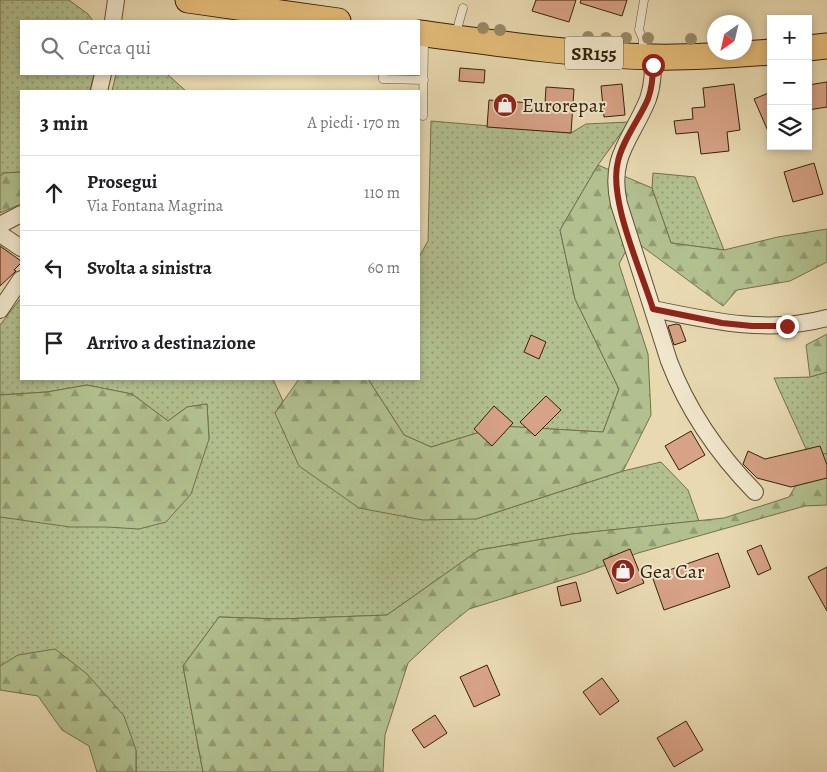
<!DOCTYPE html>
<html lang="it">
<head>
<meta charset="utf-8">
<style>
	body { margin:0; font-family:Alegreya,serif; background:#f2f2f2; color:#202124 }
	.controls { position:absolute; right:15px; top:15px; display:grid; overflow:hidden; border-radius:0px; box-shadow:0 2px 8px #0003 }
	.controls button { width:45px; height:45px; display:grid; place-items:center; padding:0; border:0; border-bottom:1px solid #e0e0e0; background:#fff; color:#202124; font:25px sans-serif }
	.compass { position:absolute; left:707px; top:15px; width:45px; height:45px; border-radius:50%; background:#fff; box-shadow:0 2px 8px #0003; rotate:214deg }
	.stop { position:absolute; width:15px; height:15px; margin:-11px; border:4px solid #8f2418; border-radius:50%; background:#fff }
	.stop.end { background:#8f2418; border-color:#fff; box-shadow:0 1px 5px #0008 }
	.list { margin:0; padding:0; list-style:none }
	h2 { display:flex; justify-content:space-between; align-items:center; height:65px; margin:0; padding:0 20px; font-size:21px }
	h2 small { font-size:16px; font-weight:400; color:#757577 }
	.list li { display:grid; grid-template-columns:32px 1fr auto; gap:15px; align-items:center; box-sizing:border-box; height:75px; padding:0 20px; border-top:1px solid #e0e0e0 }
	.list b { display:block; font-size:19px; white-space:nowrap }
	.list p { margin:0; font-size:16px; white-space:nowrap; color:#757577 }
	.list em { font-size:16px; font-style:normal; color:#757577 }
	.icon { flex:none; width:28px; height:28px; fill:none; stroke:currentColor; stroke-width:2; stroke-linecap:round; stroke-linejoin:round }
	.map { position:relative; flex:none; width:827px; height:772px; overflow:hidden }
	.search { position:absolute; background:#fff; box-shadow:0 2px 8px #0003; left:20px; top:20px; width:400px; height:55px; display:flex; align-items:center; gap:12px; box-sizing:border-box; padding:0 18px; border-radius:0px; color:#757577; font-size:19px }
	.panel { position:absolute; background:#fff; box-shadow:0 2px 8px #0003; left:20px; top:90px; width:400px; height:290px; border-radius:0px }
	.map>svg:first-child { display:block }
	.grass { fill:url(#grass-dots); stroke:#73704c }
	.forest { fill:url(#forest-firs); stroke:#73704c }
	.building { fill:#d7a286; stroke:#34210a }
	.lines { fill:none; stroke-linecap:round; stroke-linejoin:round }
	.service-casing { stroke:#614f34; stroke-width:9 }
	.minor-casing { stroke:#614f34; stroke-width:18 }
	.primary-casing { stroke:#34210a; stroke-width:27 }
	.service { stroke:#f0e6cc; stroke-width:8 }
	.minor { stroke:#f0e6cc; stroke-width:16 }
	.primary { stroke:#e4bc78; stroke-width:25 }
	.tree { fill:#978a67 }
	.route { stroke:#8f2418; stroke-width:6 }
	.labels { text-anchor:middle; stroke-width:4; stroke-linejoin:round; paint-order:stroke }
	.shield { fill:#f0e6cc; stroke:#6c5c44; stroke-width:1 }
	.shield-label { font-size:19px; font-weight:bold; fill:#34210a }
	.poi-label { font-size:20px; fill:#34210a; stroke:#f0e6cc; text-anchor:start }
</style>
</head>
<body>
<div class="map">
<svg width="827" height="772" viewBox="0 0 827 772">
	<defs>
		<pattern id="grass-dots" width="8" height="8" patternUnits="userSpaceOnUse" patternTransform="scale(1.25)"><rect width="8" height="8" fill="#b2c08f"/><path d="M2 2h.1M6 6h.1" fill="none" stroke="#929c73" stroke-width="1.8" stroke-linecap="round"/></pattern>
		<pattern id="forest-firs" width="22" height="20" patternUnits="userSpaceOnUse" patternTransform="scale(1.25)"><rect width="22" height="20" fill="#b2c08f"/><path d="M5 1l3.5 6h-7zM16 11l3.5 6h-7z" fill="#929c73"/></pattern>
	</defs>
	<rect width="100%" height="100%" fill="#e8d9b1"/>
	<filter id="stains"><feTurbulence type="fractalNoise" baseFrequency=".004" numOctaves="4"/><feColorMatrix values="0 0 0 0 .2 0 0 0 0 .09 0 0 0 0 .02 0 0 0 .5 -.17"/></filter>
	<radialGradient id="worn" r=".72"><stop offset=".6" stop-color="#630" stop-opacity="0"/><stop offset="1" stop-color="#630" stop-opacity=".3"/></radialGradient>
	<path class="grass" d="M0,0H69L88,14L93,21H21V74H94L90,91H21V172L4,173L0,176Z
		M116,74H167L186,91H112Z
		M431,121L571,133L586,124L629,122L598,165L560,230L575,299L619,389L603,432L500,426L431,447L404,435L368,379H419V257L428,241Z
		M653,173L695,177L724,250L671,243L652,188Z
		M21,298V379H273L283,401L275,413L476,519L623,471L661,462L688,490L699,521L572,534L479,550L387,615L280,619L219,617L183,666L203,772H136V750L0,666V517L139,529L209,439L207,404L187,407L168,421L132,394L87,385L47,392L0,395V325Z
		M827,372V453L811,460L774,378L810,377Z"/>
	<path class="forest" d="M598,165L652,188L671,243L724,250L778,237L827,229V262L790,281L737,290L723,306L632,239L619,264L648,354L651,415L623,471L476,519L423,520L359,508L299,466L275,413L299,379H368L404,435L431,447L500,426L603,432L619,389L575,299L560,230Z
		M21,172V204L0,213V176L4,173Z
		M827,334V372L810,377L806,345Z
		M87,385L132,394L168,421L187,407L207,404L209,439L191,494L166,522L139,529L107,527H70L0,517V395L47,392Z
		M827,453V505L805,506L638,553L585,573L469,609L441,632L408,663L385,735L383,772H203L183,666L219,617L280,619L387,615L479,550L572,534L724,518L789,497L811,460Z
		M55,649L87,674L124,716L136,750V772H97L89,746L62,730L38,696L0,690V666L18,655Z"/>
	<path class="building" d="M536,0H576L569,22L532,11Z
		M581,0H627L622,16L580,3Z
		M460,68L485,70L484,83L459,81Z
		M827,82V107L808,110V85Z
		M622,84L625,115L604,117L601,86Z
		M734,84L740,130L727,132L729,151L701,154L698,132L676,134L674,121L693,119L692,108L705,107L703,88Z
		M546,87L574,89L571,133L487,127L489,100L545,104Z
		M771,92V138L754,99Z
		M814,163L823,194L793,202L784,172Z
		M0,246L21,261V263L14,270L16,271L0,286Z
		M676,324L680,325L686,341L674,345L668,326Z
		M531,335L546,342L539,359L524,352Z
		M546,396L561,410L535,436L520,422Z
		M494,406L513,423L492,446L474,429Z
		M691,431L705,455L679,470L665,446Z
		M820,446L827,465V478L791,487L757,478L743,464L748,451L765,459Z
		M761,545L771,569L758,575L747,551Z
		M630,549L644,583L617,594L603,560Z
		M718,553L730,587L664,610L652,576Z
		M827,567V611L808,577Z
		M576,582L581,601L561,606L557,587Z
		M487,665L500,695L474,707L460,677Z
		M602,678L619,701L600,715L583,692Z
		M435,715L447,733L424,748L412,730Z
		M686,721L703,750L674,767L657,738Z"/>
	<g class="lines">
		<g class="service-casing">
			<path id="service" d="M456,33L463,8
				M643,54V39L639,30L644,0
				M383,74V79L424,80
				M423,116L424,38"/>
		</g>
		<g class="minor-casing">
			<path id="minor" d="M113,21L116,0
				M653,57C653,71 653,85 648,99C632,139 608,156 619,204L669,361C688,411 718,454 755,492
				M99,91L103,74
				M0,225L21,214
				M0,234L21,248
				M653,309C711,321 769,334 827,318
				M0,310L21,279"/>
		</g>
		<g class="primary-casing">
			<path id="primary" d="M188,0L338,21
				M419,33C496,43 575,55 653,57C692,58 732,55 771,52
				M808,48L827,46"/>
		</g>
		<use href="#service" class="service"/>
		<use href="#minor" class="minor"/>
		<use href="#primary" class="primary"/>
	</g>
	<g class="tree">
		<circle cx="483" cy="28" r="6"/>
		<circle cx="500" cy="30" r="6"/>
		<circle cx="588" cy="37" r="6"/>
		<circle cx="606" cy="38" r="6"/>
		<circle cx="626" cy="38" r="6"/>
		<circle cx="648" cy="38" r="6"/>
		<circle cx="691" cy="39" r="6"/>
	</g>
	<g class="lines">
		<path class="route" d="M653,65C653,77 652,88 648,99C639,120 623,139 618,161C608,199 641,270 653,309L722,323L752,326H787"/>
	</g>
	<defs>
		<g id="shop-disc" transform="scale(1.25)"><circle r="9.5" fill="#8f2418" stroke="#f0e6cc"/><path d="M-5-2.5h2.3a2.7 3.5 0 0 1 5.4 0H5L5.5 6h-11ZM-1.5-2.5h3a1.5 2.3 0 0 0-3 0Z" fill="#fff"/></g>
	</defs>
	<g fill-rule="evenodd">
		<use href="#shop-disc" x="505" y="105"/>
		<use href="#shop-disc" x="623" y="571"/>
	</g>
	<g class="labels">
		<rect class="shield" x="565" y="36.5" width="58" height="33" rx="4"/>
		<g class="shield-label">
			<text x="594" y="60">SR155</text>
		</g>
		<g class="poi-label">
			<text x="522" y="112">Eurorepar</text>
			<text x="640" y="578">Gea Car</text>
		</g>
	</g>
	<rect width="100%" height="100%" filter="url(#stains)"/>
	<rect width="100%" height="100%" fill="url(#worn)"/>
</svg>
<div class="controls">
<button>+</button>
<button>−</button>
<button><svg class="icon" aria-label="layers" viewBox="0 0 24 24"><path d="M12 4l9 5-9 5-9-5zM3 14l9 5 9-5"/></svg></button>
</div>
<svg class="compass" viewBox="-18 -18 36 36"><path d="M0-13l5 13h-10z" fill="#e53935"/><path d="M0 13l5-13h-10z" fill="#757577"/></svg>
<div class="stop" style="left:653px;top:65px"></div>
<div class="stop end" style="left:787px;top:326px"></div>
<div class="search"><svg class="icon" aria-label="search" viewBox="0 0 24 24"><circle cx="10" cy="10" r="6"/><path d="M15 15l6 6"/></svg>Cerca qui</div>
<section class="panel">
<h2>3 min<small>A piedi · 170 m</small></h2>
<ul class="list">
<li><svg class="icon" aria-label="ahead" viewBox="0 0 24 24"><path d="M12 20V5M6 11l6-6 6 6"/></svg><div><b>Prosegui</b><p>Via Fontana Magrina</p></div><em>110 m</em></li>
<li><svg class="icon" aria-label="left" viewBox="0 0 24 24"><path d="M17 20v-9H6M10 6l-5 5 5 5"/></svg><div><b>Svolta a sinistra</b></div><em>60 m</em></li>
<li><svg class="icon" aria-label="arrive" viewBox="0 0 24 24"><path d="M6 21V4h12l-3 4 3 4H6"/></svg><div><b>Arrivo a destinazione</b></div></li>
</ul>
</section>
</div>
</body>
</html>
